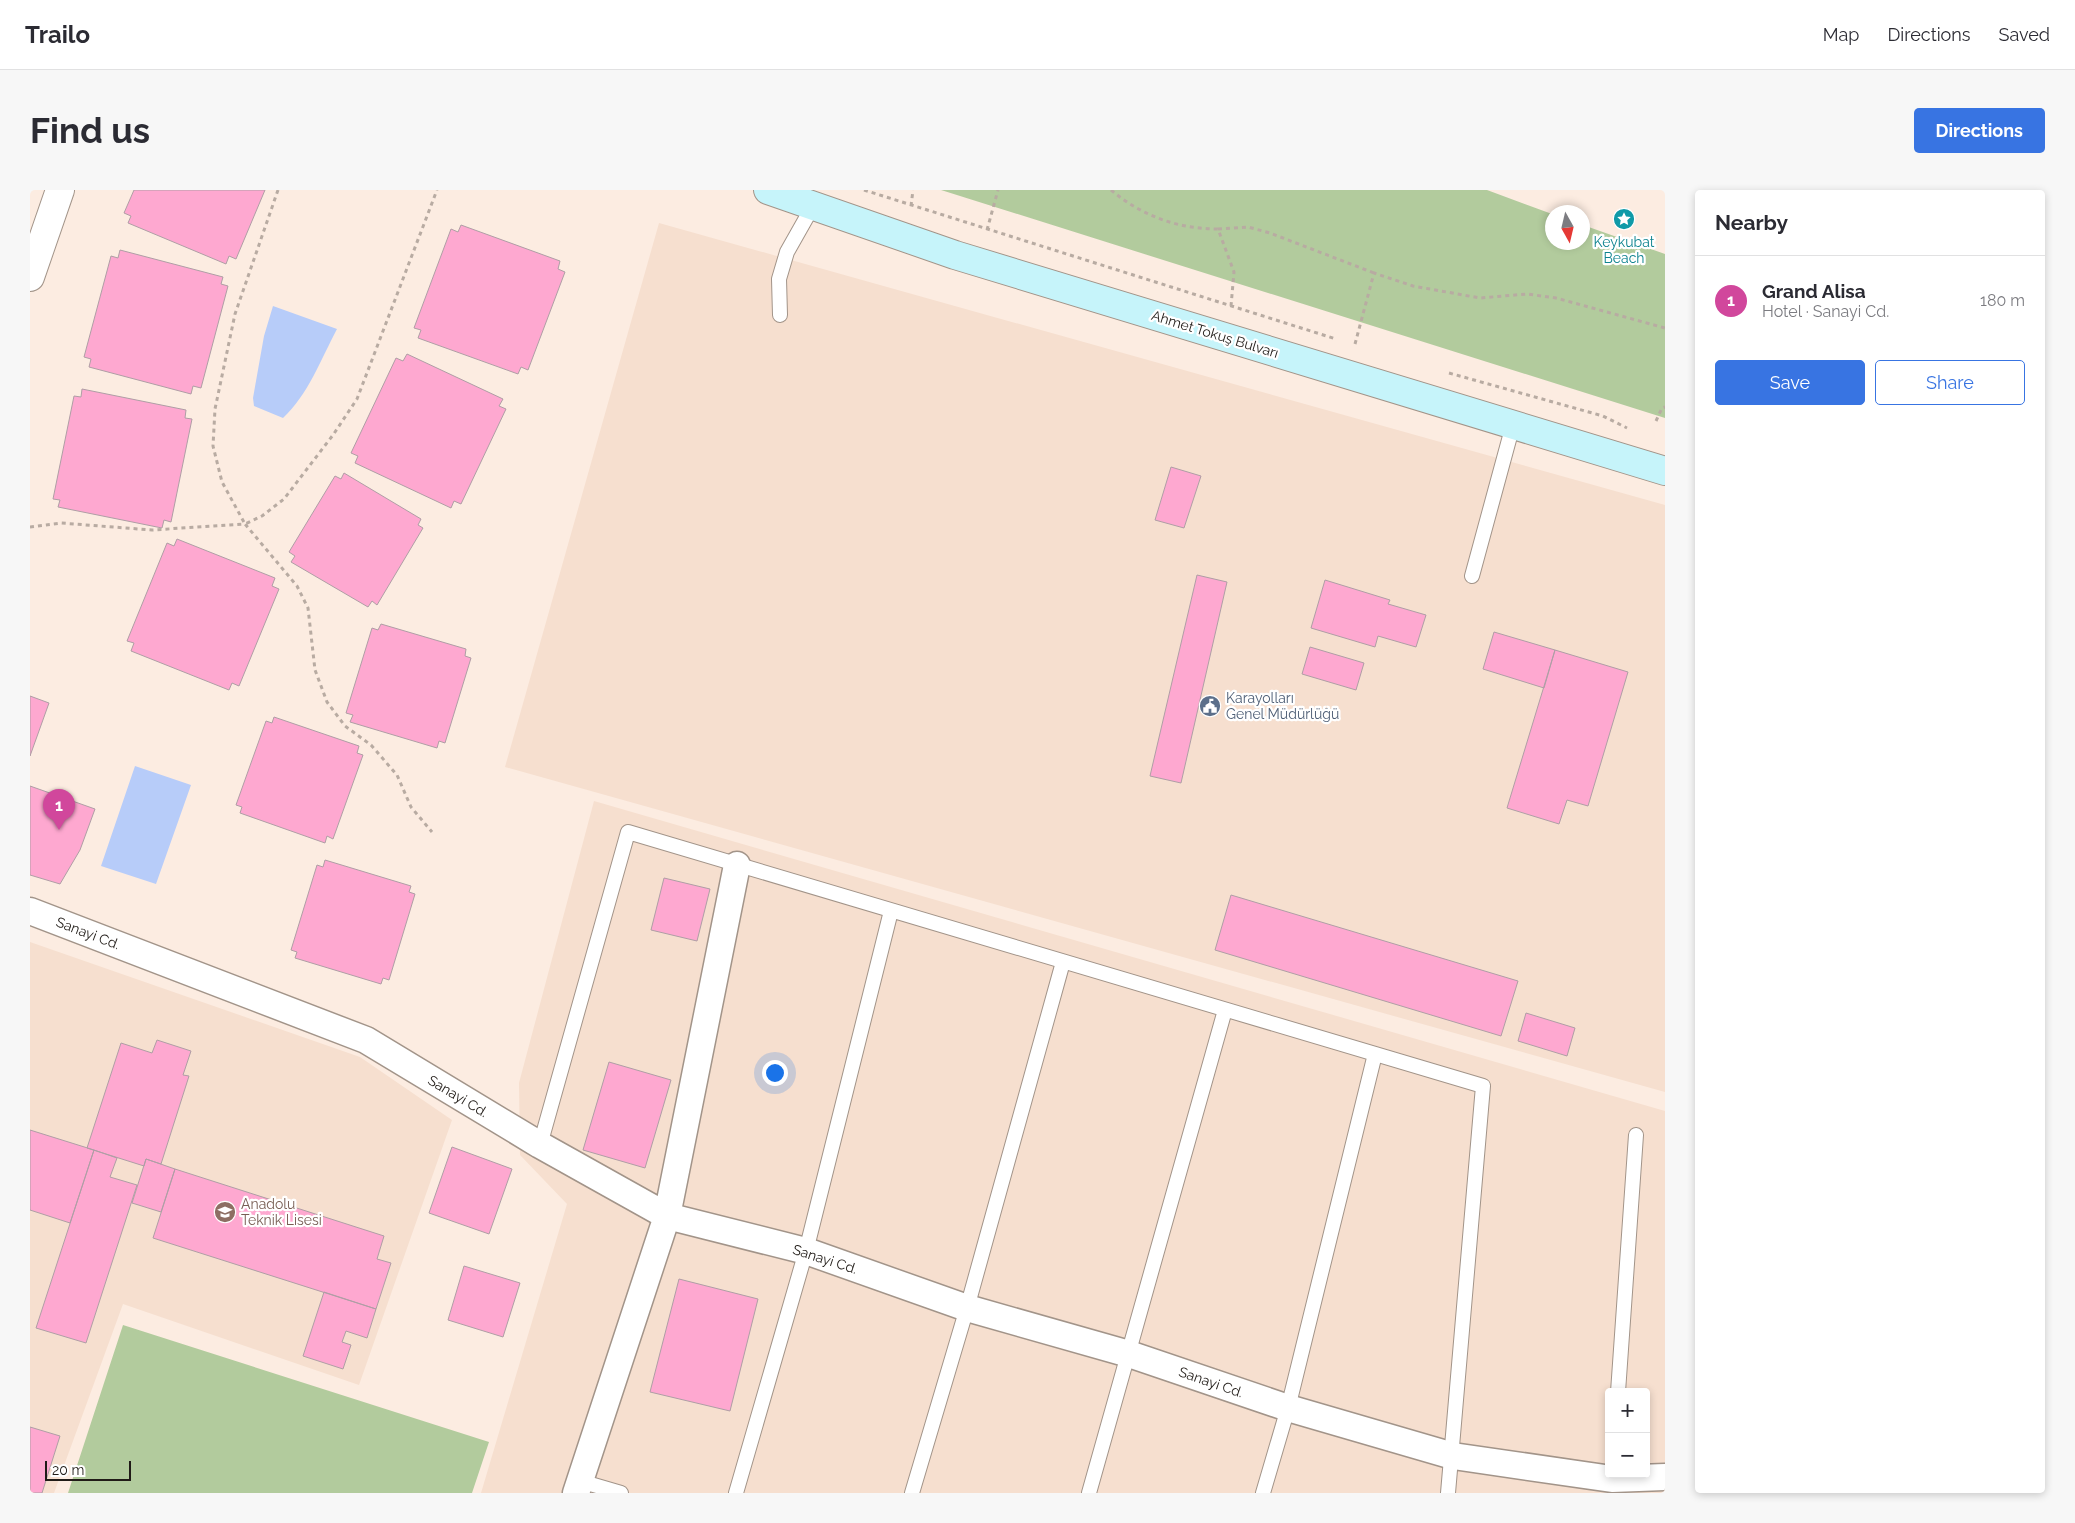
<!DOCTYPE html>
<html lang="en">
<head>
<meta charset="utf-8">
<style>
	body { margin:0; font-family:Raleway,sans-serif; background:#f7f7f7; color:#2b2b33 }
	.controls { position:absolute; right:15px; bottom:15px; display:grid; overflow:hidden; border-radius:5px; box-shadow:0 2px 8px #0003 }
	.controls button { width:45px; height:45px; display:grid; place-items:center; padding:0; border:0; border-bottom:1px solid #e1e1e2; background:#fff; color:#2b2b33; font:25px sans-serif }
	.compass { position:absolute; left:1515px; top:15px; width:45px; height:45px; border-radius:50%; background:#fff; box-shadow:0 2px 8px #0003; rotate:172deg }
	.scale { position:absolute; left:15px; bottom:12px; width:86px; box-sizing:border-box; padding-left:5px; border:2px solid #201b17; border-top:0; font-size:14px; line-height:18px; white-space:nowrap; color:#201b17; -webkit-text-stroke:4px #fff; paint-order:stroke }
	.you { position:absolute; left:744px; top:882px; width:18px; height:18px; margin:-12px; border:4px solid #fff; border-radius:50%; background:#1a73e8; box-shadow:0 0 0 8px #1a73e833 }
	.badge { display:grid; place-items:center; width:32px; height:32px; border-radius:50%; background:#3874e2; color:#fff; font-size:16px; font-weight:700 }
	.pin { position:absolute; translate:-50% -41px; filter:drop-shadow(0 1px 2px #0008) }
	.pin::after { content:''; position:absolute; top:26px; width:18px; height:15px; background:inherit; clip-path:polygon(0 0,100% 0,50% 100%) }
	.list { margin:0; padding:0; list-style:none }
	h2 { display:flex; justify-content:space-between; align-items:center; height:65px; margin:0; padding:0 20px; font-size:21px }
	h2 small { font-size:16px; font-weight:400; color:#7c7c81 }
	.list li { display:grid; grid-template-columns:32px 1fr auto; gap:15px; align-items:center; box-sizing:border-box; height:90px; padding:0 20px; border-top:1px solid #e1e1e2 }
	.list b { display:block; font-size:19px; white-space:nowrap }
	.list p { margin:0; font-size:16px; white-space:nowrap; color:#7c7c81 }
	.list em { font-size:16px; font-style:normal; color:#7c7c81 }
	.actions { display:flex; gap:10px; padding:15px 20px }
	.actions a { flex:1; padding:11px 0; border:1px solid #3874e2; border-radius:5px; text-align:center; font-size:18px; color:#3874e2 }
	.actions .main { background:#3874e2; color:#fff }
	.map { position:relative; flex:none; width:1635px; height:1303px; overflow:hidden; border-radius:5px }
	header { display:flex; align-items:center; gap:30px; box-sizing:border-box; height:70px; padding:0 25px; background:#fff; border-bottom:1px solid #e1e1e2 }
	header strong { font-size:24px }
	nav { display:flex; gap:28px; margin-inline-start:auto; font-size:18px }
	.intro { display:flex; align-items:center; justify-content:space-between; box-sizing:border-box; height:120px; padding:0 30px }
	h1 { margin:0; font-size:35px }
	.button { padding:12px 22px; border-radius:5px; background:#3874e2; color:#fff; font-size:18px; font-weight:700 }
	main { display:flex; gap:30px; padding:0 30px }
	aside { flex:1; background:#fff; border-radius:5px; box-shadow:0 2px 8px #0003 }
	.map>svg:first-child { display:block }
	.built { fill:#f6dfcf; fill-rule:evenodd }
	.green { fill:#b2cb9d }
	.water { fill:#b7ccf9 }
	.building { fill:#fea8d0; stroke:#af9ea5 }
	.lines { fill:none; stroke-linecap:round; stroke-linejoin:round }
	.service-casing { stroke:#a29489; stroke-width:16 }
	.minor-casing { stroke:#a29489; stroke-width:29 }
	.tertiary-casing { stroke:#a29489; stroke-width:30 }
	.secondary-casing { stroke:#a29489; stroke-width:30 }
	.path { stroke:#b8aba2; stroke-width:3; stroke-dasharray:4 4; stroke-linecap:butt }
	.service { stroke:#fff; stroke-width:14 }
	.minor { stroke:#fff; stroke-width:26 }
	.tertiary { stroke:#fff; stroke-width:28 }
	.secondary { stroke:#c6f4fa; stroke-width:28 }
	.labels { text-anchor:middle; stroke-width:4.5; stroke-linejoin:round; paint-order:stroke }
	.culture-label { font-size:14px; fill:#0d838f; stroke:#fff }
	.street-label { font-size:14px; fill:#201b17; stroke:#fff }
	.service-label { font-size:14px; fill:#4e5e75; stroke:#fff; text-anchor:start }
	.education-label { font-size:14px; fill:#785e54; stroke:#fff; text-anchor:start }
</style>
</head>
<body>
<header>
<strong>Trailo</strong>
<nav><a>Map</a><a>Directions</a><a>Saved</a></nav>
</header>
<div class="intro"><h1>Find us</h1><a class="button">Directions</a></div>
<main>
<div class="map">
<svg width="1635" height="1303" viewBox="0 0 1635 1303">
	<rect width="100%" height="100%" fill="#fcece1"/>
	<path class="built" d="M629,33L1635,315V902L475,577Z
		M564,611L1635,921V1303H451L537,1014L490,965L489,893ZM1579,1202H1616V1284H1579Z
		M0,752L330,867L422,930L329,1195L93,1114L24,1303H0Z"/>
	<path class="green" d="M911,0H1457L1522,24V52H1552L1553,35L1635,64V228Z
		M93,1135L459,1252L442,1303H38Z"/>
	<path class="water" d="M243,116L307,139C291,169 278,205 253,228L224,216L223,208L234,146Z
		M105,576L161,595L126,694L71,676Z"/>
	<path class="building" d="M104,0H235L206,69L199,66L196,74L98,33L101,26L94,23Z
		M431,35L530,71L528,79L535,82L498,180L491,177L488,184L388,148L391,140L384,138L421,39L428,42Z
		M90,60L193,87L191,94L198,96L171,198L163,196L161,204L59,177L61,169L54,167L81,66L88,68Z
		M377,164L473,209L469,216L476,219L431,314L424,311L421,318L325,273L328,266L321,263L366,168L373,171Z
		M52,199L156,220L155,228L162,229L141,332L134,330L132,338L28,317L30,310L23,309L44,206L51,207Z
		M1141,277L1171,286L1154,338L1125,330Z
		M314,283L391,329L388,335L393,338L347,415L342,411L338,417L261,372L265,366L259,362L305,286L311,289Z
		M147,349L245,388L242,396L249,399L209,496L202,493L199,500L101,461L104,453L97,451L137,353L144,356Z
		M1167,385L1197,392L1151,593L1120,586Z
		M1295,390L1360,410L1358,414L1396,425L1386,457L1348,446L1345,457L1281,438Z
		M351,434L436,459L435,466L441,468L415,553L409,551L407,558L320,532L323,525L316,523L342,438L348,440Z
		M1464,442L1525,460L1514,498L1453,479Z
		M1280,457L1334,473L1326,500L1272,484Z
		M1525,460L1598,482L1558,616L1537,610L1529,634L1477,618Z
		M0,506L19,513L0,566Z
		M244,527L329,556L327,563L333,565L303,649L297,646L295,653L210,623L212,617L206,615L236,531L242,533Z
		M0,596L65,619L50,660L30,694L0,685Z
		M295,670L381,696L379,702L385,704L359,790L353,788L351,794L265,768L267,762L261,760L287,675L293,677Z
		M634,688L680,699L667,751L621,740Z
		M1201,705L1488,791L1471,846L1185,760Z
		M1496,823L1545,838L1537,866L1488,851Z
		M127,850L161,861L153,885L159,886L131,974L116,969L114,976L57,958L91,853L122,863Z
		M579,872L641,890L615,978L553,960Z
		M0,940L64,960L40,1033L0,1020Z
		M422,957L482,979L459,1044L399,1023Z
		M64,960L87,968L80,987L107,995L56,1153L6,1138Z
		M116,969L145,979L131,1022L102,1013Z
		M145,979L354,1046L347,1069L361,1073L346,1119L123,1048Z
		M434,1076L490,1093L473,1147L418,1130Z
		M649,1089L728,1109L700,1221L620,1202Z
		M294,1102L346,1119L337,1148L316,1141L312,1152L321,1155L313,1179L273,1166Z
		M0,1237L30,1246L12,1303H0Z"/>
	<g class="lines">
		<g class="service-casing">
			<path id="service" d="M750,125L749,89L757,62L783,16
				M1442,386L1483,235
				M510,955L598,642L1453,896L1418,1303
				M1588,1202L1606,945
				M550,1291L591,1303
				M706,1303L776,1061L861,721
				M882,1303L937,1118L1033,772
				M1059,1303L1195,820
				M1233,1303L1258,1218L1345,864"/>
		</g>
		<g class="minor-casing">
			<path id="minor" d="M0,721L336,850L510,955L637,1026L776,1061L937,1118L1099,1164L1258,1218L1423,1266L1582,1289L1635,1287
				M546,1303L637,1026L707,675"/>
		</g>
		<g class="tertiary-casing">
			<path id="tertiary" d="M0,87L30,0"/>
		</g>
		<g class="secondary-casing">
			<path id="secondary" d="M738,0L925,65L1635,281"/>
		</g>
		<path class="path" d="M248,0L205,124L185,219L183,256L192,292L215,334L232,326L254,309L303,245L327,209L407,0
			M834,0L1306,149
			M1081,0C1112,26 1148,39 1188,39
			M881,16L883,0
			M957,40L968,0
			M1201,116L1204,82L1188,39L1218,37L1240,43L1344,83
			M1325,154L1344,83L1383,96L1450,108L1497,104L1526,108L1635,138
			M1419,183L1573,226L1597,238
			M1626,231L1632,218L1635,217
			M0,337L31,333L122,340L215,334L267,396L278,418L285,480L297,512L315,536L341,555L367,585L381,617L402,642"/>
		<use href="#service" class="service"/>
		<use href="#minor" class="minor"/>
		<use href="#tertiary" class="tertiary"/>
		<use href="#secondary" class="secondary"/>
	</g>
	<defs>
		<g id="sight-disc" transform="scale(1.125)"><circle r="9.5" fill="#0f9aa8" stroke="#fff"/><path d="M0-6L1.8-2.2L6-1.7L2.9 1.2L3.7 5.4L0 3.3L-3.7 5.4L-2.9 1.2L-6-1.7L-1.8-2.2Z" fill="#fff"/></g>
		<g id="civic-disc" transform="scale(1.125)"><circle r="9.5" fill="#5c6f8a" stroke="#fff"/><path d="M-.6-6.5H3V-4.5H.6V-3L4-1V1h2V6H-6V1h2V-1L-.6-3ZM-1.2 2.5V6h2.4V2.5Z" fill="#fff"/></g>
		<g id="school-disc" transform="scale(1.125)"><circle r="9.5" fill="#8d6e63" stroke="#fff"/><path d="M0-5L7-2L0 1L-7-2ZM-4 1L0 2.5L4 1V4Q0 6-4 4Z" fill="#fff"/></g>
	</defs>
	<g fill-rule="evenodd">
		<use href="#sight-disc" x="1594" y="29"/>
		<use href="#civic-disc" x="1180" y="516"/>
		<use href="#school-disc" x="195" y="1022"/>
	</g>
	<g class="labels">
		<g class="culture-label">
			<text x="1594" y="57">Keykubat<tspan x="1594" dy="16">Beach</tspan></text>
		</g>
		<g class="street-label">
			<text transform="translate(1185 144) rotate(17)" y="5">Ahmet Tokuş Bulvarı</text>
			<text transform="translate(58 743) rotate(21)" y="5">Sanayi Cd.</text>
			<text transform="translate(428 906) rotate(31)" y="5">Sanayi Cd.</text>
			<text transform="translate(795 1069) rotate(18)" y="5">Sanayi Cd.</text>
			<text transform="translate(1181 1192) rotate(19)" y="5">Sanayi Cd.</text>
		</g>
		<g class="service-label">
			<text x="1196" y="513">Karayolları<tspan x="1196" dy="16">Genel Müdürlüğü</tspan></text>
		</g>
		<g class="education-label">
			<text x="211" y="1019">Anadolu<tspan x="211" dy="16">Teknik Lisesi</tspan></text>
		</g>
	</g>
</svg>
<div class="controls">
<button>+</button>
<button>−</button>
</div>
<svg class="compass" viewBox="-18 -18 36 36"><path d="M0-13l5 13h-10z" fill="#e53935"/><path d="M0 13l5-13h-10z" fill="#7c7c81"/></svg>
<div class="scale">20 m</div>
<div class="you"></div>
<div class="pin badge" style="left:29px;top:640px;background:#d1479c">1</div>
</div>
<aside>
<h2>Nearby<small></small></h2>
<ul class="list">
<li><span class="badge" style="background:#d1479c">1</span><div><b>Grand Alisa</b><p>Hotel · Sanayi Cd.</p></div><em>180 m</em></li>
</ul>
<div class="actions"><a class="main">Save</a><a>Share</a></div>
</aside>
</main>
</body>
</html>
